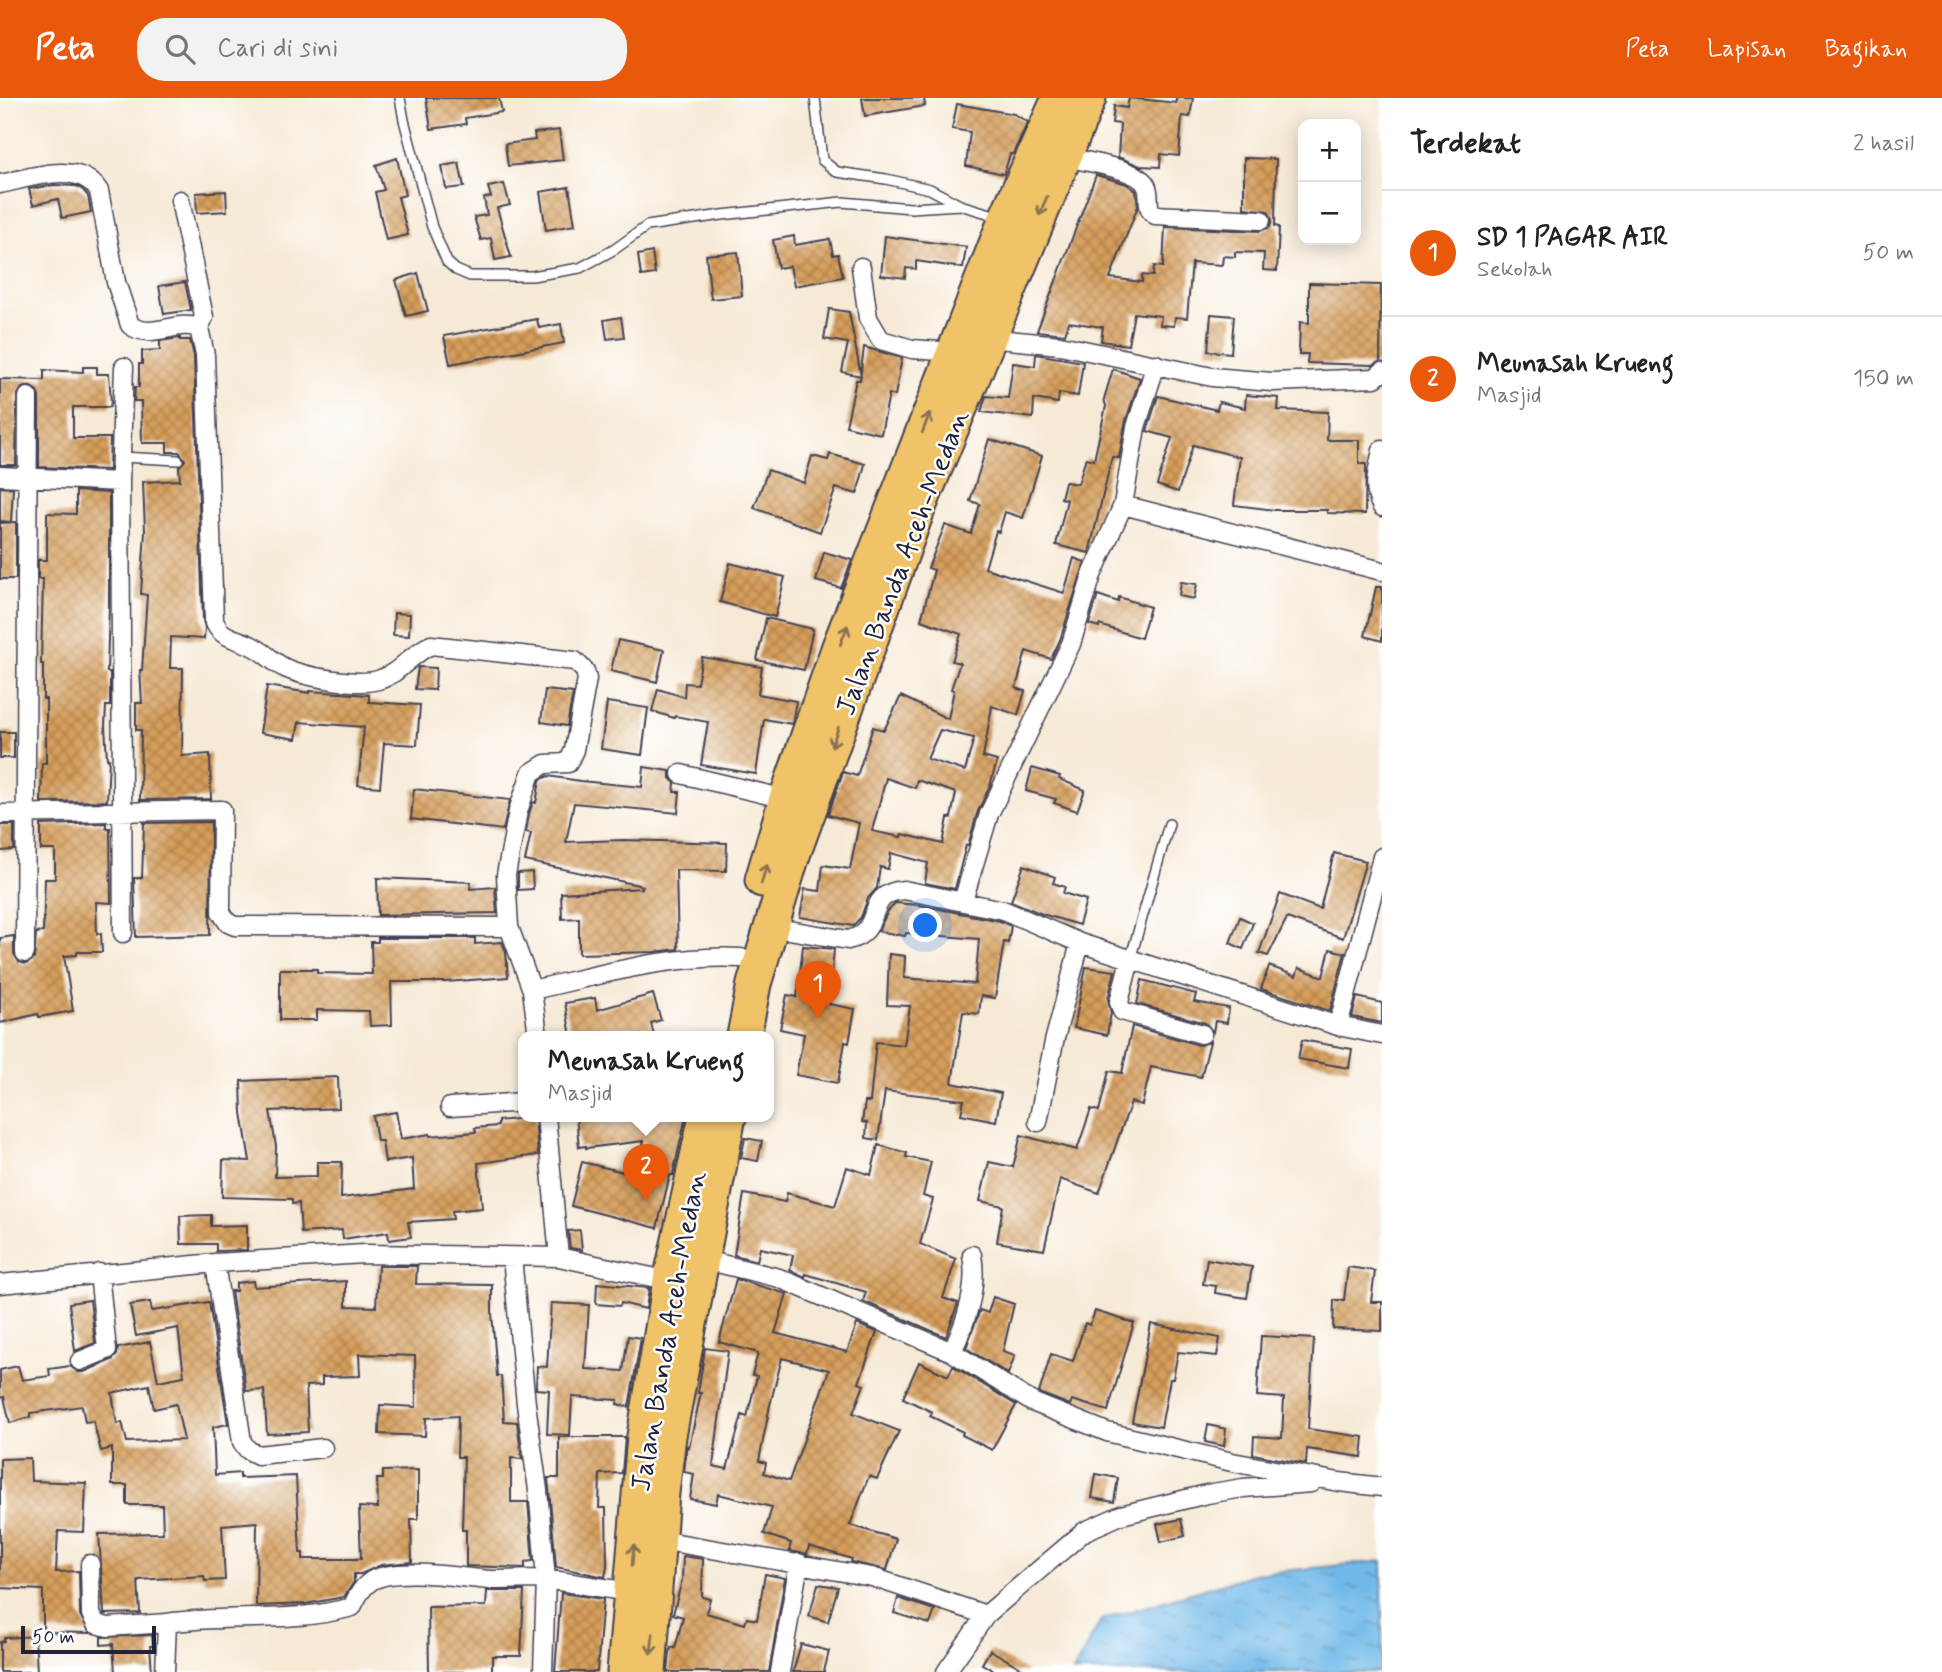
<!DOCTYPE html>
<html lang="id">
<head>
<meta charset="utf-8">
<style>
	body { margin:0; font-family:Mynerve,sans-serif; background:#f2f2f2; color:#222 }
	.controls { position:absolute; right:21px; top:21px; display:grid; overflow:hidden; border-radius:14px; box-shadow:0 4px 18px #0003 }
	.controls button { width:63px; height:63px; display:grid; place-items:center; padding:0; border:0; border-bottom:2px solid #e0e0e0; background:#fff; color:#222; font:35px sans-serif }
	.scale { position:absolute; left:21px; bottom:18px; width:135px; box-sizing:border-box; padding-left:7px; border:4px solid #22223b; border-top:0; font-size:19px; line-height:24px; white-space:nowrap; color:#22223b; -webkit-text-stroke:5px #fff; paint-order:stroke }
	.you { position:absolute; left:926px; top:828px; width:24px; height:24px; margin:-18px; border:5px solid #fff; border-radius:50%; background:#1a73e8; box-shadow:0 0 0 10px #1a73e833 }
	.badge { display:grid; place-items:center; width:46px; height:46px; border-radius:50%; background:#ea580c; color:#fff; font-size:23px; font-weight:700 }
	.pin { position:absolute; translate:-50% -58px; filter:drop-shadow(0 2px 4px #0008) }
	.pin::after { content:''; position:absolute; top:37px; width:24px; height:21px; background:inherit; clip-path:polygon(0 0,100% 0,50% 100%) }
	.popup { position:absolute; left:518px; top:933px; width:256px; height:91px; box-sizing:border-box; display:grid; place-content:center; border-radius:14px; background:#fff; filter:drop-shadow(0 2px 5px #0005); font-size:23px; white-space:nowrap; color:#767676 }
	.popup b { font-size:26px; color:#222 }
	.popup::after { content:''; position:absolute; left:50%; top:100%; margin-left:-14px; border:14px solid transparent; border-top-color:#fff }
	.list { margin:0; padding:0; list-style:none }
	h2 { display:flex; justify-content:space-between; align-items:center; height:91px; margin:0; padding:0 28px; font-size:30px }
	h2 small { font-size:23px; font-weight:400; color:#767676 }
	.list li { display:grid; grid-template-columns:46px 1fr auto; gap:21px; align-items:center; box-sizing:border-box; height:126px; padding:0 28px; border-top:2px solid #e0e0e0 }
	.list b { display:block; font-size:26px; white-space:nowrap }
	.list p { margin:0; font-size:23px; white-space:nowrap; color:#767676 }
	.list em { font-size:23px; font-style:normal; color:#767676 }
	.icon { flex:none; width:38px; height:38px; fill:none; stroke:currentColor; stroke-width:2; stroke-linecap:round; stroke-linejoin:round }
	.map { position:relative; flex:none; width:1382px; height:1574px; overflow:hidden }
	header { display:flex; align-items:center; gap:42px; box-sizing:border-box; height:98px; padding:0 35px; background:#ea580c; color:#fff }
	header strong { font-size:33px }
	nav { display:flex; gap:38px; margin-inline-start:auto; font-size:24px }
	.search { width:490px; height:63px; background:#f2f2f2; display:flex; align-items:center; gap:18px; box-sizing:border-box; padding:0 24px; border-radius:28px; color:#767676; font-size:26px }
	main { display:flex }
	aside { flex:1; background:#fff }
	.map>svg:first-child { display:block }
	.water { fill:url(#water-ripples); stroke:#4a6e92; stroke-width:2 }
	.building { fill:url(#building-cross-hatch); fill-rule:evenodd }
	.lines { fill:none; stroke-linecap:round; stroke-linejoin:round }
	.lane-casing { stroke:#424052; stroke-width:12 }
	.street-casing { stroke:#424052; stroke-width:21 }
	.highway-casing { stroke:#424052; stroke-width:37 }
	.lane { stroke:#fff; stroke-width:9 }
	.street { stroke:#fff; stroke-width:18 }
	.highway { stroke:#f0c369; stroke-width:33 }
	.oneway { stroke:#897252 }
	.labels { text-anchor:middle; stroke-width:5; stroke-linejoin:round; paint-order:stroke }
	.street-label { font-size:28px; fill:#22223b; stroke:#fff }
</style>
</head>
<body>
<header>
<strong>Peta</strong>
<div class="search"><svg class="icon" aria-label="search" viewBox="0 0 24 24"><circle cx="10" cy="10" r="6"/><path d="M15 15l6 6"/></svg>Cari di sini</div>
<nav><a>Peta</a><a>Lapisan</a><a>Bagikan</a></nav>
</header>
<main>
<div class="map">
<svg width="1382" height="1574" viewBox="0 0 1382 1574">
	<defs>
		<pattern id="water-ripples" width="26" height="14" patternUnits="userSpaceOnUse" patternTransform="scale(1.75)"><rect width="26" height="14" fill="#71b9e9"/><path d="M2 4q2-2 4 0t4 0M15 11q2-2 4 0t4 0" fill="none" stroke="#5c96be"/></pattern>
		<pattern id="building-cross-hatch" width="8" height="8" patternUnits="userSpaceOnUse" patternTransform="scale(1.75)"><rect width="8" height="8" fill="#d69e5a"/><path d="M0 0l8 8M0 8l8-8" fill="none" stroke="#ad804c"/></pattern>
	</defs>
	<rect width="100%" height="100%" fill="#fff"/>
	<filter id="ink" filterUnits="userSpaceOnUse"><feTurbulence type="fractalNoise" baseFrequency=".0143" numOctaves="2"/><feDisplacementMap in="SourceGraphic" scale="14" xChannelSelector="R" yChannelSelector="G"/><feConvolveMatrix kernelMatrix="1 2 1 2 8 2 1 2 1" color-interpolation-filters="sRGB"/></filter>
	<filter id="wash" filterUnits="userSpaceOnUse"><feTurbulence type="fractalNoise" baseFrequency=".00686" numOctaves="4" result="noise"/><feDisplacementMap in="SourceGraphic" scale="28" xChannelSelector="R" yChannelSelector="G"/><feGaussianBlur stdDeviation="1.57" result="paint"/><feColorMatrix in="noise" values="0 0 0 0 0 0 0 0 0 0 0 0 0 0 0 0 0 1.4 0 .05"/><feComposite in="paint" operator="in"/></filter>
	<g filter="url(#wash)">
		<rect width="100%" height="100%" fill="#f6ead7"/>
		<path class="water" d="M1382,1463V1574H1073L1101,1522L1254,1476Z"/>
		<g id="blocks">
			<path class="building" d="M426,0H499L502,14L465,20L466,26L431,31Z
				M862,0H924L925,8L865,18Z
				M1129,0L1176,5V0H1193L1190,19L1182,18L1179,58L1161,56L1160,69L1140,68L1118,59L1120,26L1112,25L1114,8L1127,10Z
				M957,6L1014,16L1028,24L1013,56H1010L1004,76L966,68L970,34L952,31Z
				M559,32L563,62L508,68L505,46L535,42L534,35Z
				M397,60L405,97L398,99L408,137L386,142L375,94L384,92L376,67Z
				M1244,60L1276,61L1275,128L1279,129L1277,173L1263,172L1264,155L1235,154V159L1223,158L1222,167L1192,165L1187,220L1175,219L1174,228L1160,227L1161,218L1134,215L1128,247L1101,243L1103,229L1069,224L1065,236L1037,233L1096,77L1127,86L1136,93L1138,108L1110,180L1142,184V177L1153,178L1154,168L1163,169L1165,129L1260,133L1270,129L1272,122L1268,113L1244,110Z
				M459,65L464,89L446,91L442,68Z
				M504,86L510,107L497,110L511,159L495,162L491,140L481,142L474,119L487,117L484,100L491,99L488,89Z
				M54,87L76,88L83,92L88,98L91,114L62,120L58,101L33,107L29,91Z
				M569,89L575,127L546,132L540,94Z
				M226,93L227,113L197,115L196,95Z
				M794,138L795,147L830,141L833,157L838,156L843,179L794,188L790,168L778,170L773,142Z
				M885,138L966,149L963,170L916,163V171L906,170L905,180L881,177Z
				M652,154L655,176L641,178L638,157Z
				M738,154L742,198L711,201L706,157Z
				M418,175L428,213L406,218L396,182Z
				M185,184L191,212L164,216L159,188Z
				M1309,185L1381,187L1380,263L1373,267L1307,265L1308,256H1299L1300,224L1309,225Z
				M829,211L849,214L861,278L842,274L848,245L824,241Z
				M1211,216L1234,218L1231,255L1208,253Z
				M621,219L624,239L607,241L604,222Z
				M537,221L539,230L561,226L564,245L450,266L444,238Z
				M180,240V242H190L194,258L203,522L205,530L204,541L171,539L170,570H183L182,658L210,656L211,701L140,702L141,632H136V605H142L140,572H142L147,497L141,496L145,433L143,384L180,382L179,369L185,362L179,354H167V345H142L141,303H134L135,289H139V266H142V253L160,252V243Z
				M864,249L902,260L895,298L889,296L881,336L846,328L856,282H860Z
				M1036,256L1083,264L1078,298L1059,295L1058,305L1034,301L1033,320L981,314L986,298L1008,300L1013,265L1035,268Z
				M83,269H97V276H109L111,304L110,309H73V340H110L109,372L39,369V299L37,293L29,288L22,290L17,298L16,367H0V281L44,282V272L83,274Z
				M1113,271L1140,280L1125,326L1119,360L1112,359L1089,455L1056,447L1067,402L1061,400L1065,384L1078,386L1086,360L1094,362L1106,308L1104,301Z
				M1246,297L1279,300L1278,312L1328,314L1327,342H1359V366H1366L1365,416L1327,415V412H1275L1234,407L1240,359L1193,347L1178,394L1157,387L1172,340L1147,333L1158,298L1217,312L1219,304L1245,310Z
				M989,341L1042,358L1023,420L1005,414L999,434L996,433L985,470L1064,495L1074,460L1085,464L1060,542L1051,561L1026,553L1016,590L1025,593L1018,617L992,608L983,659L997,663L990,688L978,713L968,747H966L955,791L925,785L928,765L891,755L888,771L880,769L877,790L868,800L861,819L853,828L800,819L805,791L820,793L823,767L850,771L859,725L828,717L843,674L857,678L873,629L884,632L901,598L948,621L954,592L951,591L960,565L952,563L961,536L921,522L934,472L928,470L945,427L971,436L980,406L970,403ZM940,632L974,640L965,673L927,661ZM886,680L915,690L917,682L956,695L951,720H948L943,746L902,736L901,739L872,733Z
				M830,356L865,366L857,396L836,390L820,434L754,410L768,372L804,385L812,358L828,362Z
				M0,389L13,390L11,424L0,423Z
				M76,393L109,395V507L107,574H110V608H106L105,628L107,661H109L107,703L41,704L42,665H46V601H43V566H41L43,481H38V462H47V415L76,416Z
				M16,424V481H0V425Z
				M824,454L852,462L841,490L816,483Z
				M730,465L785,479L775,519L720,504Z
				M1181,484L1197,486L1194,501L1179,498Z
				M1376,489H1382V543L1365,538Z
				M1098,497L1118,504L1119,499L1150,509L1141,540L1099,527V529L1089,526Z
				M394,515L410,516L409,538L393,537Z
				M766,520L813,531L804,572L757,562Z
				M618,542L664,552L657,584L611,573Z
				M702,559L762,569L758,596L796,603L792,626L764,621L756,676L701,667L708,624L675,618L674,620L652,613L658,591L684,599L685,585L697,586Z
				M418,569L436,570L435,592L415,591Z
				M267,588L310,595V593L369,597V604L420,607L417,647L384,645L380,689L358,687L364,629L299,624L296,641L260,635Z
				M545,592L573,595L567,628L541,624Z
				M607,604L648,610L642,657L601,651Z
				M0,634H14V660H0Z
				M644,669L670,673V680L675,685L674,694H680L678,715L574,705L566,744L624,742L727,745L726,773L676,772L678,851L655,854L579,856V820L562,821L561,795L642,790L643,788L525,763L531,735L526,734L529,716L533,704L536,705L540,682L548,678L580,683L642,689Z
				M1032,670L1060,678L1059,681L1085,692L1077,713L1054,705L1056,701L1026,693Z
				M414,691L510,702L503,732L411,721Z
				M211,724L210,837L136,839L134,780H142L144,725Z
				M106,725V730H110L111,805L96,804L97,836L101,835L102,854H77V857L64,858L73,913L39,919L38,916L0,925V840L14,838V856L19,864L26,866L34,861L36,835L43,834L45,781H55V752H41V727Z
				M0,727H14V752L0,753Z
				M1334,755L1366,763L1343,840L1287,820L1268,858L1259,855L1280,796L1320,811Z
				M1024,767L1055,779L1053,785L1065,789L1063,795L1086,802L1079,827L1042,816L1011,803Z
				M532,774L533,791L518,792V775Z
				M377,780L471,784L470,791L495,789L497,815L378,817Z
				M895,805L919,807L1000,823L1011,828L1008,845L1004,844L995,900L981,898L979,916L963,914L952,985L1001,995L996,1023L961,1016L964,1002L885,993L878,1042L866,1040L867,1025L862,1024L865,1004H870L876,944L904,947L910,908L887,907L889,856L905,858L904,880L975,886L979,841L906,835L905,838L878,833L888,813Z
				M1240,819L1253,825L1243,851L1230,845Z
				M378,840H475V846L502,844L506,854L508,879L446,884H391L392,927L370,928L369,913L317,912V922H280V871H317V875L372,876L371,844H378Z
				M803,848L834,851L829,906L855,911L849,945L845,944L838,985L796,977L804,936L780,931L787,897L797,899Z
				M1330,851L1345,855L1330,913L1261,891L1269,868L1296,878L1299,870L1323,879Z
				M1086,869L1115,873L1108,901L1111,915L1107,937L1074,930Z
				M1142,882L1196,896L1194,904L1229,910L1227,925L1215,923L1213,934L1205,925L1137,906Z
				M653,896L661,922L651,925L654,938H571L565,905L595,900L597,912Z
				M1357,899L1382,905V925L1352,919Z
				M1132,928L1199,947L1210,944L1201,979L1151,969L1142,1007L1131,1004L1099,1095L1060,1081L1044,1152L997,1144L1003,1108L980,1103L989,1064L1013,1069L1021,1037L1077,1052L1091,1011L1099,1013L1109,973L1122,975Z
				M1302,942L1352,951L1349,970L1298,961Z
				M338,979L339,1010L270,1013L276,1048L275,1079L317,1078V1064H342L341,1100L414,1091L412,1060L385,1064L382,1043H377L373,1018L396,1014L401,1041L430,1036V1038L476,1034L475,1030L498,1028V1023L535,1019L538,1057L478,1065L482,1110L452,1113L453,1121L408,1124L411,1139L389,1142L388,1134L343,1141L342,1132L301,1135L299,1105L292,1106V1101L222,1099L223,1062L250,1063L242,1015L241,983Z
				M576,1018H686L673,1077H670L657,1130L571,1108L582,1064L636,1077L644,1043L586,1050V1048L579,1049Z
				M745,1040L762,1043L758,1063L741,1060Z
				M878,1047L907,1055L906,1059L931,1064L923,1098L933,1101L920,1146L956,1161L943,1200L958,1205L946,1239L865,1204L863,1203L866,1194L806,1176L805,1179L790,1172L793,1157L760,1150L757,1163L734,1157L744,1096L785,1104L787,1095L835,1108L847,1069L871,1077Z
				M211,1117V1128L247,1127V1152L216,1153V1146H181L180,1118Z
				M580,1132L582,1152L570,1150L568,1133Z
				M1207,1161L1252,1169L1247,1200L1215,1195L1216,1188L1203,1186Z
				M378,1168H417L416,1186L492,1187V1215L497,1278H501L504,1323L517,1324L522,1361L511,1360V1404H528L533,1463L525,1464V1470L466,1468V1432H462L464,1359H457L458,1318L426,1320L425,1338L379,1336L380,1307L416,1309L415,1258L359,1256L360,1278L322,1279V1287L306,1288L308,1334L267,1336L264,1292L246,1293L231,1193H236V1185L253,1183L254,1189L346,1183V1208L376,1209Z
				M1348,1169L1375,1173L1371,1204H1382V1233L1333,1231L1334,1202H1344Z
				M736,1181L787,1196L775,1235L847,1254L857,1226L877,1234L859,1285L864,1287L853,1315L899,1333L877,1381L869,1378L850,1427L896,1441L887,1472L851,1464L852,1461L809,1448L807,1456L789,1453L791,1445L764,1436L772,1409L718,1396L716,1406L690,1401L694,1376L684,1374L687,1348L689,1349L701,1295H698L705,1250L728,1253L713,1368L727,1371L742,1317L747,1319L757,1278L752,1277L758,1255L719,1244ZM782,1260L829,1272L789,1383L764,1375L766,1365L759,1363L770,1307Z
				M597,1185L649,1190L646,1211L621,1205L620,1208L596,1206Z
				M993,1199L1014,1206L1003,1253L1015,1257L1008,1276L966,1250L980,1212L988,1215Z
				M90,1202L95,1245L75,1253L69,1205Z
				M150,1204L152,1213L209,1204L228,1326L213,1329L215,1377L240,1375V1380L296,1378L300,1455H303V1461H361L359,1409L378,1410L377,1381H383V1373L418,1372V1421H411L412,1464L381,1467L361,1476H354V1484L344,1499L305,1506L256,1508L257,1424L222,1427L225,1482L205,1483L204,1478L138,1482L140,1515L104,1516L99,1436L163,1435L162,1407H127V1387H112V1350L101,1353L93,1323L85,1324L82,1308L30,1315V1319L10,1325L4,1299L0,1300V1272L18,1268L22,1282L50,1278L49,1271L70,1268L78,1274H84L112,1262L117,1257L118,1250L150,1244L158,1283L184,1278L178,1230L136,1238L130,1207ZM149,1287L154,1311L176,1306L184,1342L127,1344L122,1324L117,1326L112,1295Z
				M551,1205L589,1207L585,1271L623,1273L628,1238L641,1240L629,1309L617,1306L618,1302L572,1299L570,1337L547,1336L549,1292L536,1291L537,1268L547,1269Z
				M1095,1213L1134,1225L1108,1313L1072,1302L1070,1307L1039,1295L1051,1256L1073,1263L1085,1225L1090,1227Z
				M1151,1226L1220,1240L1217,1258L1178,1254L1173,1281H1170L1161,1329L1132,1324Z
				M1261,1238L1314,1241L1308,1331L1364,1339L1362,1359L1307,1351L1306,1366L1253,1356L1254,1338L1282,1340L1284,1300L1257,1298Z
				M919,1264L948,1278L953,1268L1016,1307L992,1352L962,1337L963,1334L930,1318L932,1314L903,1300Z
				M1208,1327L1226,1331L1224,1348L1205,1344Z
				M559,1339H625L622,1375L600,1376L599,1410H606L607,1469L605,1479L556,1469L548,1380H559Z
				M30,1360L31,1383L86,1385L84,1434L58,1433L56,1474L79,1473L80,1517L90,1535L43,1534V1492L0,1490V1361Z
				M1096,1376L1118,1380L1114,1404L1092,1400Z
				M1181,1421L1185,1438L1161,1444L1157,1426Z
				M683,1458L703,1461L702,1499L710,1501L706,1515L745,1526L747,1520L757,1522L765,1476L785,1480L769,1574H668L670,1555L671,1549L675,1550L683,1519L673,1516L682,1482Z
				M818,1486L838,1489L828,1524L809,1518Z
				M487,1493H524L521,1558H492V1574H429L428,1509L486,1508Z
				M561,1495L603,1501L597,1574H555Z
				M898,1500L935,1512L930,1526L894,1515Z
				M152,1537L153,1548H150L152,1574H115L113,1546L101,1547V1539Z
				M35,1538L37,1574H0V1544L4,1543V1540Z
				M801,1546L829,1553L824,1574H793Z
				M990,1552L1028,1574H996L982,1566Z"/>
		</g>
	</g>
	<g filter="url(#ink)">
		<use href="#blocks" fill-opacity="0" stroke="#424052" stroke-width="2"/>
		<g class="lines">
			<g class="lane-casing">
				<path id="lane" d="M400,0L404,22L432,129L447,164L456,172L470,178H532L580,170L615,151L647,128L722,117L842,104L911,110L960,107
					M815,0L822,62L837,74L886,81L930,91L960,107L1001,119
					M121,359L178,362
					M1130,862L1169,726"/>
			</g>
			<g class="street-casing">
				<path id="street" d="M1063,59C1082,63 1137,70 1146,87C1152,98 1144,109 1155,117L1261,122
					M0,86C30,80 79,61 99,93L116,184L130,227C151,243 177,221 199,230L205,257L214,522C219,540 237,540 252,548C263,553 272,563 283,569C303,579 357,588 378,582C400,576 410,556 431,547L575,563L585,573L587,581L574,652L568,665L545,666L531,675L518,713L506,777L509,829L532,892L538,938
					M180,102L204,219L199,230
					M861,169L868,220L881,242L912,251L954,254
					M988,240L1060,247L1212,279L1272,284L1375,280L1382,274
					M1382,352C1378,372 1371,390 1382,409
					M0,378L120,384
					M1123,407L1382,473
					M681,676L786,701
					M0,716L222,712L221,814L228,825L235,828L509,829
					M1382,759L1338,928L1382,937
					M963,803L989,716L1071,546L1092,477L1123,407L1136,329L1156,266
					M771,829L848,842C885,834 862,795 904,792L1003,812L1080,845L1338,928
					M123,835L120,384L124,269
					M25,855L28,299
					M1130,862L1119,904L1122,913L1202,936
					M532,892C601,877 671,856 741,860
					M450,1009L524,1004
					M546,1018L559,1159
					M1038,1024L1054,944L1080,845
					M512,1159L526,1306L538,1392L546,1481L630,1494
					M701,1161L779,1180L952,1254L1032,1304L1107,1334L1232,1364L1339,1384L1382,1389
					M215,1165L242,1344L248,1352L258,1357L323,1350
					M0,1186L215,1165L364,1156L559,1159L670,1183
					M952,1254C966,1224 978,1190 972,1157
					M80,1263L107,1252L99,1175
					M660,1442L872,1479L986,1517
					M90,1466L91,1516L96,1526L108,1529L167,1525
					M165,1574L167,1525C228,1516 292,1526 352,1509C356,1500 362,1489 371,1483C397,1468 461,1480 491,1482C510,1482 528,1481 546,1481L543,1574
					M780,1574L799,1465
					M946,1574L986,1517L1085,1433L1121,1417L1207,1396L1243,1390L1311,1385"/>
			</g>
			<g class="highway-casing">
				<path id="highway" d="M762,782L786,701L838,551L1006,120L1059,0
					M744,938L754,886L792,760L917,414L1089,0
					M624,1574L644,1338L670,1183L706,1018
					M649,1574L662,1395L669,1338L729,1018"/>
			</g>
			<use href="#lane" class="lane"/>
			<use href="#street" class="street"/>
			<use href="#highway" class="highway"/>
		</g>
		<defs><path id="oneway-shaft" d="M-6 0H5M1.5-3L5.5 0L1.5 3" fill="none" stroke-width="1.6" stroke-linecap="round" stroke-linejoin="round" transform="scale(1.75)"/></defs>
		<g class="oneway">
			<use href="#oneway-shaft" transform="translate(1043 108) rotate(113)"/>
			<use href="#oneway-shaft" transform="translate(926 325) rotate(-69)"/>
			<use href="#oneway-shaft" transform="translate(844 537) rotate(-69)"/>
			<use href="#oneway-shaft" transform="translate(835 639) rotate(109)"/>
			<use href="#oneway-shaft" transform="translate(764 776) rotate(-74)"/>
			<use href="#oneway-shaft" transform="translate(633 1457) rotate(-85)"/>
			<use href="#oneway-shaft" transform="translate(652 1546) rotate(96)"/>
		</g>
	</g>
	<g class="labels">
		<g class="street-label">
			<text transform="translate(901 464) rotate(-69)" y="10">Jalan Banda Aceh-Medan</text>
			<text transform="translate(667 1233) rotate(-80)" y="10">Jalan Banda Aceh-Medan</text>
		</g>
	</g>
</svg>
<div class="controls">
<button>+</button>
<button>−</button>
</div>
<div class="scale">50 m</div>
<div class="you"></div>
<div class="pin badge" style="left:818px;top:921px">1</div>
<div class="pin badge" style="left:646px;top:1104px">2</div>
<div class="popup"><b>Meunasah Krueng</b>Masjid</div>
</div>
<aside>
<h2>Terdekat<small>2 hasil</small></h2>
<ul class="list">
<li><span class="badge">1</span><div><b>SD 1 PAGAR AIR</b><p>Sekolah</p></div><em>50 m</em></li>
<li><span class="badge">2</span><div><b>Meunasah Krueng</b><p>Masjid</p></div><em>150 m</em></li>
</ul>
</aside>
</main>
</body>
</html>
